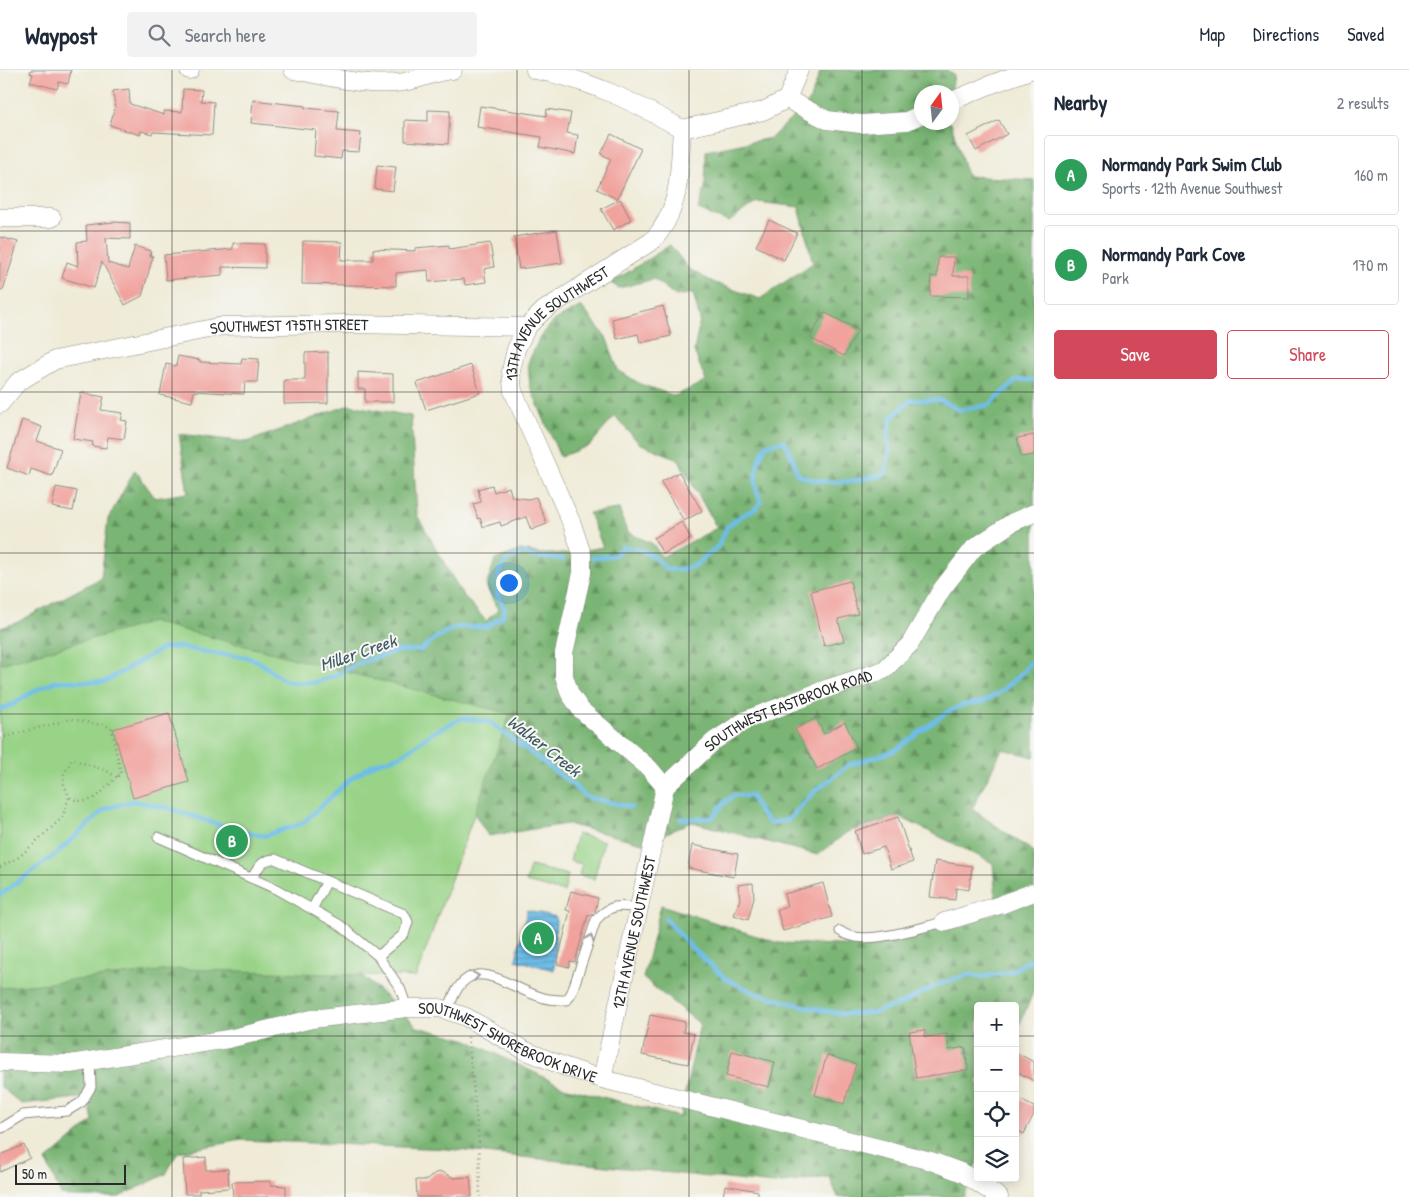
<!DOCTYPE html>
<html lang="en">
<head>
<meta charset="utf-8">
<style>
	body { margin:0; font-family:"Patrick Hand",sans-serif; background:#f2f2f3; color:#1f2937 }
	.controls { position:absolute; right:15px; bottom:15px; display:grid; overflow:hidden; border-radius:5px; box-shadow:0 2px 12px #0003 }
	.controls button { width:45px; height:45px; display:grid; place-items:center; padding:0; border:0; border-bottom:1px solid #e0e1e3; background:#fff; color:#1f2937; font:25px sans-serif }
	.compass { position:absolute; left:914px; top:15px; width:45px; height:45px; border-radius:50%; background:#fff; box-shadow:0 2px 12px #0003; rotate:15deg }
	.scale { position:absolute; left:15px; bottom:12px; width:111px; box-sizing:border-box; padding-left:5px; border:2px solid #2b2b2b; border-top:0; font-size:14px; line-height:18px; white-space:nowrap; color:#2b2b2b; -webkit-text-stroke:4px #f6f6f2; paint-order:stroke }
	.you { position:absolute; left:508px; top:512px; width:18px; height:18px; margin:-12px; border:4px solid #fff; border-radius:50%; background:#1a73e8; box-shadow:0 0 0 8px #1a73e833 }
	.badge { display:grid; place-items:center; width:32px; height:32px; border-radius:50%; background:#d1495b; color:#fff; font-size:16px; font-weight:700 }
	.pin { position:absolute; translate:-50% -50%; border:2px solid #fff; box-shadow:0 1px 5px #0006 }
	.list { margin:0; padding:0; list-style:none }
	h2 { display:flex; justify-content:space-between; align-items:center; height:65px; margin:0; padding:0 20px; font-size:21px }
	h2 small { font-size:16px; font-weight:400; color:#747a83 }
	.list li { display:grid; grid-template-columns:32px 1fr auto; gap:15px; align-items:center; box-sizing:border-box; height:80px; margin:0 10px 10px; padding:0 10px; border:1px solid #e0e1e3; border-radius:5px }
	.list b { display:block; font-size:19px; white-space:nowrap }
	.list p { margin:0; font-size:16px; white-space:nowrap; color:#747a83 }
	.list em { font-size:16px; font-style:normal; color:#747a83 }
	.actions { display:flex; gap:10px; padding:15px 20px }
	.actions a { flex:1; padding:11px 0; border:1px solid #d1495b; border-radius:5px; text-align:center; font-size:18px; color:#d1495b }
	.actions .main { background:#d1495b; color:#fff }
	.icon { flex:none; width:28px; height:28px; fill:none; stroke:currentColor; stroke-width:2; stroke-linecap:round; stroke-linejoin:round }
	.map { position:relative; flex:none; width:1034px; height:1127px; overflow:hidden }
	header { display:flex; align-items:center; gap:30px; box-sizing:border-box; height:70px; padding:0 25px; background:#fff; border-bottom:1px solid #e0e1e3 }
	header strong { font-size:24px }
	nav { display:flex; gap:28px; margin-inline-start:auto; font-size:18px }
	.search { width:350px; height:45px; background:#f2f2f3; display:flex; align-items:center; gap:12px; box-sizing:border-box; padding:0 18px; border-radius:5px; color:#747a83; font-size:19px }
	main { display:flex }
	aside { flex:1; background:#fff }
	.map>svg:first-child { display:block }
	.forest { fill:url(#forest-firs); stroke:#527050 }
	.park { fill:#98d387; stroke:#627f59 }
	.water { fill:url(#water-rules); stroke:#4c748a }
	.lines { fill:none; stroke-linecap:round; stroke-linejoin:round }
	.stream { stroke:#6dbde8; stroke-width:4.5 }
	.building { fill:#f1a29d }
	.lane-casing { stroke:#8d8b81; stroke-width:11 }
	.street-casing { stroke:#8d8b81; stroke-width:19 }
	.path { stroke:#8d8b81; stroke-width:2.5; stroke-dasharray:1 4; stroke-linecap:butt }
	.lane { stroke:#fff; stroke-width:9 }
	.street { stroke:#fff; stroke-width:18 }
	.oneway { stroke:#a0a0a0 }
	.grid { fill:none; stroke:#2b2b2b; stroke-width:1; stroke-opacity:0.55 }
	.labels { text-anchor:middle; stroke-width:4; stroke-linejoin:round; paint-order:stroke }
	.street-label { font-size:16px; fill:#2b2b2b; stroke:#f6f6f2 }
	.water-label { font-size:18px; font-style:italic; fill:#3f5764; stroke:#f6f6f2 }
</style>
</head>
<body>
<header>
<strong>Waypost</strong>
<div class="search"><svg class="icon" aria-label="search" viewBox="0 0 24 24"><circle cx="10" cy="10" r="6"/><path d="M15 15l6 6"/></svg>Search here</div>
<nav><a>Map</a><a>Directions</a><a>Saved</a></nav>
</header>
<main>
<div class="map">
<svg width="1034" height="1127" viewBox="0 0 1034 1127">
	<defs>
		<pattern id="forest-firs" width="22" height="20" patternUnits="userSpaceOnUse" patternTransform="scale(1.25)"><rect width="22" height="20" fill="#7ab574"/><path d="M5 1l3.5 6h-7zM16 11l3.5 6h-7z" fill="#64935f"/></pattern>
		<pattern id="water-rules" width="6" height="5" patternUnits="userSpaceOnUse" patternTransform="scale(1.25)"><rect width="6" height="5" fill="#6dbde8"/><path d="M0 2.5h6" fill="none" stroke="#5a9abc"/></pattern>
	</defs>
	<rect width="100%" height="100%" fill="#f6f6f2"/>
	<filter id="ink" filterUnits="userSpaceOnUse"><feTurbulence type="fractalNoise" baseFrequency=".02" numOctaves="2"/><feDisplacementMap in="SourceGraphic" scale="10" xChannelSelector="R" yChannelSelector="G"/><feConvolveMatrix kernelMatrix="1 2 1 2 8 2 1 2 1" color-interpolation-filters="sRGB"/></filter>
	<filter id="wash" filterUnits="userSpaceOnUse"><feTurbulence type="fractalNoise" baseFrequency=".0096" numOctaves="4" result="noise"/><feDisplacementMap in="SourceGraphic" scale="20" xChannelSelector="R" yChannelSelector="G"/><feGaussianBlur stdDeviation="1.12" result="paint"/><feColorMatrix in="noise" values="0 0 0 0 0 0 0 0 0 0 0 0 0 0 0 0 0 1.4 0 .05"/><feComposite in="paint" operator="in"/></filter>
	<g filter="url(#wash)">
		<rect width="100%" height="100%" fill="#efebd7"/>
		<path class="forest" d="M821,0H947L954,5L951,22H922V52L951,53L967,106L1034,110V687L1002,679L972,739L1034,782V920L1015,966V936H978V1089L963,1127H838L829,1107L774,1114L448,1079L242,1070L178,1082L166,1104L119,1127H75L61,1125L46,1091L93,1051L88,1027L21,1034L0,1016V851L304,857L379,920L417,957L465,969L564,1017L680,1047L700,954L643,908L661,835L778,873L869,876L997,843L993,793L898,746L847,762L818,785L692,752L643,773L567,754L488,766L470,736L0,654V558L16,553L101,508L108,449L135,400L155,428L188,423L179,364L247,372L349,335L411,346L417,445L462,524L486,551L498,540L486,516L495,490L521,480L542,484H565L603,477L589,443L619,439L627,462L653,474L662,487L717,458L678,389L639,373L615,346L590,375L560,387L530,316L528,293L540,267L555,250L581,236L606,267L618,300L640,314L675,326L706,311L694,281L700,250L693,223L676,226L654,209L619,218L611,213L670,175L689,199L715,213L760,229L813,193L799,137L757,132L729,152L698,140L705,118L706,81L771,68L809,32Z"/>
		<path class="park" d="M152,552L510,644L416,907L180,899L0,918V594Z
			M577,764L604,771L594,809L579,805L582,794L570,791Z
			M530,796L568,805L564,822L526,812Z"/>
		<path class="water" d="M527,840L556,847L554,900L516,890Z"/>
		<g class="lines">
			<path class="stream" d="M592,488L616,485L622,477C644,479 652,483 666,499L678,500L696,495L718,476L727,457L741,446L755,439L761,432C751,411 756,394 766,375L784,371L793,389L797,404C825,417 856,412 885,404L889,385L888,368L891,348L911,330H940L960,340L989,335L1017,310H1034
				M0,639L12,635L36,620L57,611L104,612L163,578L180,577L211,583L246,587L258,591L282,609L293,613L317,612L336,605L359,593L396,581L421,580L434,569L450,560L460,557H486L503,546L505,539L498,526L500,500L507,490L524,483L534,487L563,489
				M681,749L712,748L724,733L734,725L751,726L759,741L769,753L788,750L815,721L849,695L894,681L947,642L963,635L983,632L999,623L1023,602L1034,588
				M0,825L56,784L105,739L133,731L168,738L235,760L264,766L303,753L350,709L374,694L402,685L432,663L462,648L490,652L573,715L586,727L631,737
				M665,848L692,878L726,909L755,923L811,938L843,944L873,943L903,933L935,916L954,909L969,905L983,907L1010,902L1034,888"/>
		</g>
		<g id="blocks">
			<path class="building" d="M31,0H71L68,14L59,12L57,19L30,12L33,4L30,3Z
				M129,19L130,34L164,45V41L182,42L183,19L202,20L201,31L214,32L212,65L153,62L152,64L141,61L140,65L110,55L115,37L113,21Z
				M253,30L305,36V38L339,41L337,61L361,63L359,82L342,81L341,89L314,86L316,60L251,53Z
				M480,36L546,46L547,39L571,43L567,63L578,65L575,84L540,77L542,67L477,57Z
				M428,40L450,41L448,74L405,71V50L428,51Z
				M999,50L1007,64L976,81L968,66Z
				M611,64L641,79L617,129L597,119L611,89L601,84Z
				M377,95L396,97L393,121L375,119Z
				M620,129L631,150L613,160L601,139Z
				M769,150L797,163L784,190L756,176Z
				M114,152L130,153V169L106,168L108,193L128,199L135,176L151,181L150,186H153L142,226L125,235L102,192L94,218L62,208L67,192L78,196L77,172L87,171L86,155Z
				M557,160L562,193L519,199L514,167Z
				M0,167L18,172L3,220H0Z
				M303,171L342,172L341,190H373V179L415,181V178L449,175V179L490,173L494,197L484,199L486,212L465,215L464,209L429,212L428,200L396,203V216L302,214Z
				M233,173L265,174V198L222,197V205L166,210L164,185L233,179Z
				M938,187H954L953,206H969V227L930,226L931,206L937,207Z
				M663,236L671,266L640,273L638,264L617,269L612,249Z
				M824,242L858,260L844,286L810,268Z
				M328,282V333L284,334V310H305V283Z
				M178,286L200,290V292L241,294L242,288L259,289L257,312H245L244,324L194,321L192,332L160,325L166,294L176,296Z
				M471,295L480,323L426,340L417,313Z
				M358,302L393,304V332H365V319H358Z
				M81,323L104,327L101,340L123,343L121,350L127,351L124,369L108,367L106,378L92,376L93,372L73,369Z
				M22,350L42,357L37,371L61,379L52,406L31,399L29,406L7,398Z
				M1034,365V385L1021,387L1017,368Z
				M679,402L702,441L684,451L661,412Z
				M492,415L494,422L509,417L512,427L528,429L536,427L547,454L531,460L526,447L501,456L500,452L483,457L480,448L478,449L473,434L481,432L478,419Z
				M56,417L77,421L73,441L52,437Z
				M682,452L691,469L663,484L654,468Z
				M850,511L858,544L838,549L844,571L824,576L811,521Z
				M169,643L189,712L133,728L113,659Z
				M816,648L824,664L845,652L857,678L817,699L795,659Z
				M898,747L913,792L891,799L884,777L862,784L855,761Z
				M692,775L738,784L734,807L688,798Z
				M935,791L972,796L969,820L956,818L955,830L930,827Z
				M753,813L754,828L748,850L734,845L740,829L738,815Z
				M823,813L832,847L783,861L777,840L787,837L784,824Z
				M571,821L598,828L595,842L591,846L588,845L575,892L570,891L569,897L557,894L570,841L566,840Z
				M650,945L685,952L683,962L694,964L688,994L642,985Z
				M925,960V967L947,964L949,980L965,977L968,1000L916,1008L909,962Z
				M732,981L775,992L769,1017L726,1006Z
				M1015,982L1034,992V1011L1015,1001Z
				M827,985L856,994L844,1034L815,1025Z
				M1015,1027L1034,1037V1044L1024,1064L1015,1059Z
				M24,1075L30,1088L0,1102V1085Z
				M206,1087V1100L228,1099L229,1118L199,1120V1124H185L183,1089Z
				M442,1102L454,1108L470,1107L472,1127H417L416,1110H427L435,1103Z
				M271,1111V1115L286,1116V1127H233L232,1112Z
				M725,1115L758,1121V1127H723Z"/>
		</g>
	</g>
	<g filter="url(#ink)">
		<use href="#blocks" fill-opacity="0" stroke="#8d8b81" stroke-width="1"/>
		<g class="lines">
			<g class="lane-casing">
				<path id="lane" d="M158,767L276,819L340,855L378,886L400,918L407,938
					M252,808C258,798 262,789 275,789L404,844L408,852L404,864L378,886
					M312,839L327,811
					M840,861C862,878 918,858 944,852
					M448,941C467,876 502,916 544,928C551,930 559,930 567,930L572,922L596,850C610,834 619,835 639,838
					M2,1058L23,1045L67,1041L82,1032L91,1017L90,991"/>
			</g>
			<g class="street-casing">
				<g id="street">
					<path d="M189,0H190"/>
					<path d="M293,0C327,6 370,18 404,12C421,9 436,1 453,0"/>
					<path d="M535,0C588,9 636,33 682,59"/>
					<path d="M787,29L827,50L861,54L907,51L922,44"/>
					<path d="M952,31L987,16L1030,0"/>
					<path d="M0,148H52"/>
					<path id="s1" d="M0,334L18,312L55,290L223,256L344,254L527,257"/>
					<path id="s2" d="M665,717L649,698L581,640L570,624L564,606V583L582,503V484L572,454L513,321L511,301L516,279L527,257L544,240L652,171C682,139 679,100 682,59L763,41L787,29L799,0"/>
					<path id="s3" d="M665,717L714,671L746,650L829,618L884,600L910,574L942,519L974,478L1013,452L1034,443"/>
					<path d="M944,852L1000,835L1034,822"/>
					<path id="s4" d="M0,992L70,994L228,969L312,949L407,938H440L466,947L524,980L563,996L602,1009L931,1091L963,1103L999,1127"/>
					<path id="s5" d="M602,1009L665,717"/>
				</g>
			</g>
			<path class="path" d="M0,668L72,649L111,657L121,704L116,707
				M0,797L19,787L62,748L69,727L64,714V704L72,689L109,702L116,707C107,717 95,733 80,731C76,731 72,728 69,727
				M468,967L479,1072L480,1127"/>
			<use href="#lane" class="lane"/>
			<use href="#street" class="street"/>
		</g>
		<defs><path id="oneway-chevron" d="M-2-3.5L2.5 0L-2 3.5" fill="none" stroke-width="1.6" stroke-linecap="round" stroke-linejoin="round" transform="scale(1.25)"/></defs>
		<g class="oneway">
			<use href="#oneway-chevron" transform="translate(590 868) rotate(-72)"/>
			<use href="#oneway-chevron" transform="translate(476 906) rotate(-9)"/>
		</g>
	</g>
	<path class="grid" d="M172,0V1127M345,0V1127M517,0V1127M689,0V1127M862,0V1127M0,161H1034M0,322H1034M0,483H1034M0,644H1034M0,805H1034M0,966H978M1015,966H1034"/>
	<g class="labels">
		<g class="street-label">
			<text dy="6" stroke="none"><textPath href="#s2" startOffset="542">13TH AVENUE SOUTHWEST</textPath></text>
			<text dy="6" stroke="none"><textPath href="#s1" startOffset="309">SOUTHWEST 175TH STREET</textPath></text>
			<text dy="6" stroke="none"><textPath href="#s3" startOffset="148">SOUTHWEST EASTBROOK ROAD</textPath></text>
			<text dy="6" stroke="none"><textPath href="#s5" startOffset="150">12TH AVENUE SOUTHWEST</textPath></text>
			<text dy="6" stroke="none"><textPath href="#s4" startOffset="520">SOUTHWEST SHOREBROOK DRIVE</textPath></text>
		</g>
		<g class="water-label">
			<text transform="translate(358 583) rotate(-19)" y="6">Miller Creek</text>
			<text transform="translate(544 676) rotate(38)" y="6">Walker Creek</text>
		</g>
	</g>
</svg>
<div class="controls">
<button>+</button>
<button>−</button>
<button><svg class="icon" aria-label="locate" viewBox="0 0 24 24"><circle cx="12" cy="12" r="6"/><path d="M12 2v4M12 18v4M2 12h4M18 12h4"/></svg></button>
<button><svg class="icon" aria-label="layers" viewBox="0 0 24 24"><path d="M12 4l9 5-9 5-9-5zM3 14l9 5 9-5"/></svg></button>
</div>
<svg class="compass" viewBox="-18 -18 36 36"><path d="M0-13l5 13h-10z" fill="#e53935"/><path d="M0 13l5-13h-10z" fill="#747a83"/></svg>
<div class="scale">50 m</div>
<div class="you"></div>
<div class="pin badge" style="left:538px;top:868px;background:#2e9e5b">A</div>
<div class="pin badge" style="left:232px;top:771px;background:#2e9e5b">B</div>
</div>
<aside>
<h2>Nearby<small>2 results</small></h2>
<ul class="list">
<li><span class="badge" style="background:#2e9e5b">A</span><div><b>Normandy Park Swim Club</b><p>Sports · 12th Avenue Southwest</p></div><em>160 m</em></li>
<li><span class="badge" style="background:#2e9e5b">B</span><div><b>Normandy Park Cove</b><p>Park</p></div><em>170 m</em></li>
</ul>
<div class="actions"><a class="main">Save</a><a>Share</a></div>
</aside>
</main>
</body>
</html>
